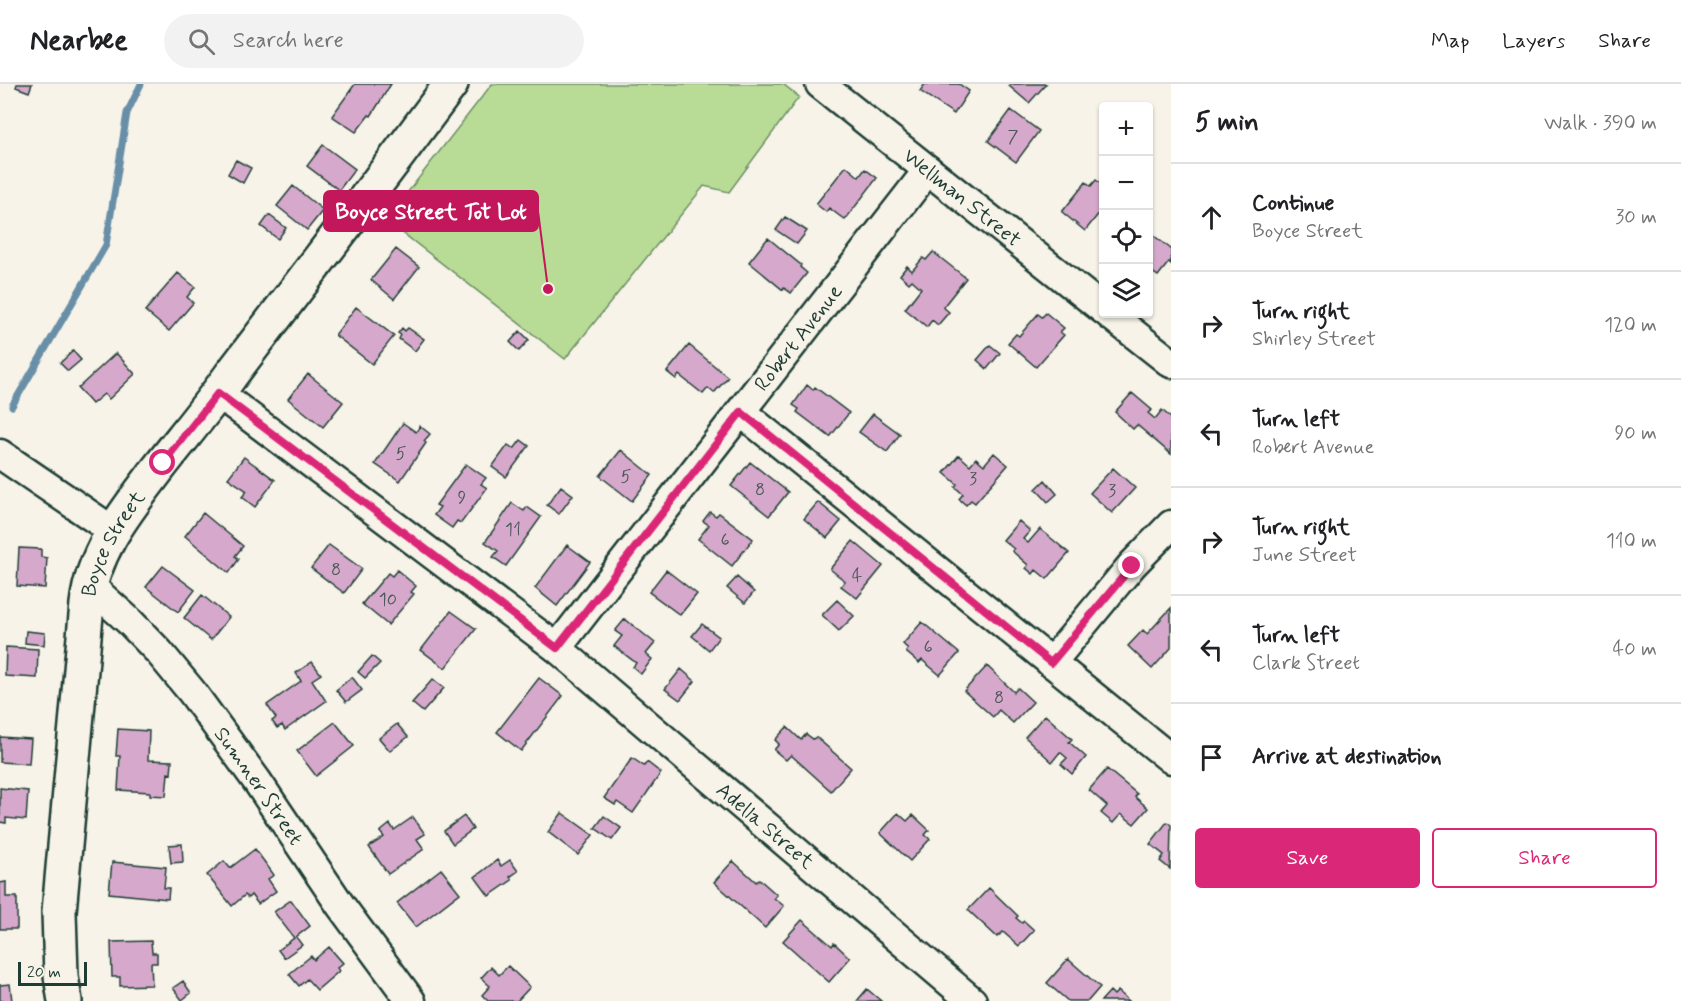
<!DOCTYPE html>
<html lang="en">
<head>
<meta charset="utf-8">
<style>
	body { margin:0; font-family:Mynerve,sans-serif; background:#f2f2f2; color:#202124 }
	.controls { position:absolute; right:18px; top:18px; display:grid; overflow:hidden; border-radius:6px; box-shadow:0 2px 4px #0004 }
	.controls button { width:54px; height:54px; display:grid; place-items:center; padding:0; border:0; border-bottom:2px solid #e0e0e0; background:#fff; color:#202124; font:30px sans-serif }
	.scale { position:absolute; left:18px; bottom:15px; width:69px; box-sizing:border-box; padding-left:6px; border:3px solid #1f3d34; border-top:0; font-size:16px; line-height:21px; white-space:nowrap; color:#1f3d34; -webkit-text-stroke:4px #f7f3e8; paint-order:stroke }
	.stop { position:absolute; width:18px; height:18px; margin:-14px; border:4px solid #db2777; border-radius:50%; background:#fff }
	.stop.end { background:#db2777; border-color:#fff; box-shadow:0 2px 6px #0008 }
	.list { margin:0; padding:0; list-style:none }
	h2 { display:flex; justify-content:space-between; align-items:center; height:78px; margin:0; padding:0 24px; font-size:26px }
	h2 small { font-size:20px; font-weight:400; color:#757577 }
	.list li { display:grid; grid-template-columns:39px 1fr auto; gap:18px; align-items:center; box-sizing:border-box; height:108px; padding:0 24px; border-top:2px solid #e0e0e0 }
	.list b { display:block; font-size:22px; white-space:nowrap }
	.list p { margin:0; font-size:20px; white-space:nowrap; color:#757577 }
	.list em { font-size:20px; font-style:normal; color:#757577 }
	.actions { display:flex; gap:12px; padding:18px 24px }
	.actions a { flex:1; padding:14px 0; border:2px solid #db2777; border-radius:6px; text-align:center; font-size:21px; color:#db2777 }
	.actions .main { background:#db2777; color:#fff }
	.icon { flex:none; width:33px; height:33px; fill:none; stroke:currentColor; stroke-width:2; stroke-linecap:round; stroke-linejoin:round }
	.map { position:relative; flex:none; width:1171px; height:917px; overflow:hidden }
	header { display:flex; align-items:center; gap:36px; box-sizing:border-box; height:84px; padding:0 30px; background:#fff; border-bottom:2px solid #e0e0e0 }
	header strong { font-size:28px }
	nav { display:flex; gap:33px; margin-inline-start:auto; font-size:21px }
	.search { width:420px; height:54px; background:#f2f2f2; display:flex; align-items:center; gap:15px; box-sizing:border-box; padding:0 21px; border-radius:33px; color:#757577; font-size:22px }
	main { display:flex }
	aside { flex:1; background:#fff }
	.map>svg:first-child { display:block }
	.green { fill:#b8dc96; stroke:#6c8c65; stroke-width:1.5 }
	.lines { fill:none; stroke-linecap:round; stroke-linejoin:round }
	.stream { stroke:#688fa7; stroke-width:7 }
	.building { fill:#d6a9cc; stroke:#1f3d34; stroke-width:1.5 }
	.street-casing { stroke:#1f3d34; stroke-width:33 }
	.secondary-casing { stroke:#1f3d34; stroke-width:38 }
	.street { stroke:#f7f3e8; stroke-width:28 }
	.secondary { stroke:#f7f3e8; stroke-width:33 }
	.route { stroke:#db2777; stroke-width:8 }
	.labels { text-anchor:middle; stroke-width:4.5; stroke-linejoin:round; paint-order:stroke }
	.number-label { font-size:18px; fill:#4d585a }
	.street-label { font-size:21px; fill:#1f3d34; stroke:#f7f3e8 }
	.leader { fill:none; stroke:#c2185b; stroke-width:2 }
	.callout-dot { fill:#c2185b; stroke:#f7f3e8; stroke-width:2 }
	.callout { fill:#c2185b; stroke:#c2185b; stroke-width:2 }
	.callout-label { font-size:22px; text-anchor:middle; font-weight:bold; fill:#fff }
</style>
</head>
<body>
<header>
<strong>Nearbee</strong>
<div class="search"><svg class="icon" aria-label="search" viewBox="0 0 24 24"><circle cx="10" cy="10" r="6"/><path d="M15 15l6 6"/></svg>Search here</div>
<nav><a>Map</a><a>Layers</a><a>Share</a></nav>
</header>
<main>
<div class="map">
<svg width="1171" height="917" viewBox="0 0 1171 917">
	<rect width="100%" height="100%" fill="#f7f3e8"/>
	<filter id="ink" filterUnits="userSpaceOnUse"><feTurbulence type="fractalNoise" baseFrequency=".0167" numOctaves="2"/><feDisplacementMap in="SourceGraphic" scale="12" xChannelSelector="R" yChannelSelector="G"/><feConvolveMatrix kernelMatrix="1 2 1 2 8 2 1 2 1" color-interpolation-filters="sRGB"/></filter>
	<g filter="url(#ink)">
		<path class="green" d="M492,0H783L799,13L729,108L704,102L565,275L386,136Z"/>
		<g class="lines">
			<path class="stream" d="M12,322L106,161L127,29L141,0"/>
		</g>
		<path class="building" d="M17,0H32L29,8L16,3Z
			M355,0H391L371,32L369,31L356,48L332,32Z
			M925,0H959L969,7L954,30L920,7Z
			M1011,0H1046L1029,19L1009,2Z
			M1011,26L1039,47L1016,78L988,57Z
			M323,61L355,85L339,106L307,82Z
			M236,76L251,84L243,99L228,90Z
			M846,82L859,93L865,85L877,94L845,136L829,124L826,128L816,120Z
			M1096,96L1104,102V123L1085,147L1062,128L1086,98L1091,102Z
			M293,102L323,126L307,146L277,122Z
			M269,131L286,144L278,155L261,142Z
			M785,133L807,147L797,160L776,146Z
			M1153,151L1171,165V180L1169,178L1158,192L1148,185V156Z
			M768,154L801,181L800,183L807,189L791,209L784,204L783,206L749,178Z
			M396,165L419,183L394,215L371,196Z
			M933,168L966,194L943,223L949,228L938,241L932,236L927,243L905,225L921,204L912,196L909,199L900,191L907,182L912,187L923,174L926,176Z
			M178,189L195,203L187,213L193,219L169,247L145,227Z
			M356,223L394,252L372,280L335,251Z
			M1046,229L1064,244L1060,248L1064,251L1036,283L1008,259L1016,250L1019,252L1038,230L1042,233Z
			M402,244L405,247L408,244L424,255L415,267L399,255L401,251L398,249Z
			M520,247L529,256L519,267L510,258Z
			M689,261L728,293L714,309L708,304L703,310L679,291L676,295L667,288Z
			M990,261L1000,269L987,285L977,276Z
			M73,267L81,276L68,287L60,279Z
			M116,269L135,290L109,315L104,310L92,320L78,304Z
			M308,290L343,318L323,343L288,315Z
			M807,301L813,306L815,303L849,329L830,353L797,328L799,325L793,321Z
			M1132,309L1152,326L1148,329L1155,335L1162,326L1171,334V370L1137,341L1133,345L1115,328Z
			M873,330L900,350L887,368L859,348Z
			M403,339L416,348L420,342L430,350L424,357L426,359L400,397L375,380Z
			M521,356L529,362L506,393L492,383L508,361L514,365Z
			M621,366L652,391L632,417L600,392Z
			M994,369L1008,381L975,419L971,416L966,421L959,415L963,410L955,403L957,400L944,389L959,371L970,381L976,374L984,381Z
			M244,373L275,396L255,423L242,413L247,407L228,394Z
			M750,378L788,408L769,432L731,402Z
			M466,380L486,394L481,400L487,404L461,439L457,437L452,444L434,431L440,423L436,421Z
			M1113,384L1135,404L1112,429L1090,409Z
			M1045,396L1057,410L1048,418L1036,405Z
			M561,402L573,411L559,430L547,421Z
			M818,418L841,437L827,454L804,435Z
			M512,419L524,427L527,423L541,433L506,482L493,473L498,467L485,458Z
			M710,428L716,432L719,429L753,455L732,482L698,455L709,441L703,437Z
			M203,429L243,462L235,472L239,475L229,489L185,452Z
			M1019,437L1030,447L1023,455L1028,459L1040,445L1069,469L1047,495L1036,486L1033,490L1026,484L1028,481L1012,467L1014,465L1003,456Z
			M853,457L883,482L857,514L841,502L845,497L830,485Z
			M329,461L362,485L344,509L311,484Z
			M567,461L590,478L557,522L535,504Z
			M19,464L41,465V473L47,474L45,504L17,502Z
			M163,482L195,506L178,528L146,503Z
			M397,486L416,502L411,508L414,510L388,541L362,520L388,489L392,492Z
			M666,486L697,510L680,531L649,508Z
			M737,493L754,508L745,519L727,504Z
			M202,511L229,533L211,556L184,534Z
			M837,516L854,532L839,547L822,531Z
			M1171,524V564L1152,585L1128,562L1143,546L1147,550Z
			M451,527L476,545L445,584L421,566Z
			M625,535L655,559L646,570L652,575L641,590L633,583L636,579L614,562L622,552L615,547Z
			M922,538L959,569L940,591L922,576L919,579L906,568L908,565L903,560Z
			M702,540L719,553L709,566L692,552Z
			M26,547L45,549L44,561L25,559Z
			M6,563L38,565L37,594L5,592Z
			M372,572L380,579L365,594L358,588Z
			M312,578L321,590L312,596L326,617L285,646L282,641L277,644L272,637L276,634L267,621L301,597L296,589Z
			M987,582L1014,608L1018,604L1033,618L1013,639L999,626L993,633L964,607Z
			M681,585L695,597L680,616L665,605Z
			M352,593L362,606L346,618L336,606Z
			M539,594L563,612L521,667L497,648Z
			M433,595L444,604L423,628L412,619Z
			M1045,631L1072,655L1069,658L1086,673L1072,690L1061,680L1067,674L1060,668L1052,678L1025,653Z
			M335,638L354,662L316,692L297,667Z
			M397,640L408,653L390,667L379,654Z
			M787,643L801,656L806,650L813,655L816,653L851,684L831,707L791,671L786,676L774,666L779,660L775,656Z
			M118,645L149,647L148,676L172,677L171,690L168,689L166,712L150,711V708L118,706L120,672H116Z
			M0,653L31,655L29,680L0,678Z
			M632,674L644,682L647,678L661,689L633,729L617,718L615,721L604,714Z
			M1107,685L1137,710L1135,713L1148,724L1134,740L1121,730L1113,739L1101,729L1107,722L1089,706Z
			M0,704L28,707L26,736L6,734V739L0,738Z
			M562,729L593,751L578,771L548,748Z
			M898,729L907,737L913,731L929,746L925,751L930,755L910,777L880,749Z
			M464,732L473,745L453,760L444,747Z
			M604,732L621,744L612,756L595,744Z
			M413,733L425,750L417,755L424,765L388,790L369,763L384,753L380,748L390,740L394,746Z
			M1167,738L1171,741L1170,785L1160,777L1164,771L1150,760Z
			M182,760L183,778L171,779L169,761Z
			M255,765L274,791L268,795L276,807L258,820L251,811L248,814L245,811L232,822L207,791L224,777L230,784Z
			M497,776L501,782L510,776L518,787L510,793L512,796L489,812L475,793Z
			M733,777L756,798L759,795L777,811L774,814L784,822L765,844L714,798Z
			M112,778L166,783L164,804H169L168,815L109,809Z
			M441,785L460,809L416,843L397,819Z
			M6,798V813H17V845H0V799Z
			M989,804L1018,832L1016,834L1022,839L1024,837L1034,846L1019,862L1003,848L997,853L968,826Z
			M291,816L310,842L296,853L302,861L284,874L278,866L294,854L274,828Z
			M802,836L832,862L834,859L850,874L829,898L783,857Z
			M151,857L152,869H157V879H151L152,901L120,902V893H112L111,858Z
			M329,863L343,879L337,884L339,887L317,906L307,895L299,902L289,890L311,872L314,876Z
			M1068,875L1100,903L1088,917H1068L1047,899Z
			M508,882L530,903L517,917H488L482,911L490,902L481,894L491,883L499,891Z
			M183,897L191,909L182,916L173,904Z
			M10,900L12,917H0V901Z
			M867,905L881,917H857Z
			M1110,907L1114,911L1118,907L1129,917H1101Z"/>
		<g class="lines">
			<g class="street-casing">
				<g id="street">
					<path id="s1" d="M820,0L1104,226"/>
					<path d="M1109,230L1171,279"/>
					<path id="s2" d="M218,309L557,564L972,917"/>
					<path d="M741,328L1171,675"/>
					<path d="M0,370L113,447"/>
					<path id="s3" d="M89,501L129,537L159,568L192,608L257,697L341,822L411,917"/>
					<path id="s4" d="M557,564L928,86"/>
					<path d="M1051,579L1132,481L1171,441"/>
				</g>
			</g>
			<g class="secondary-casing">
				<g id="secondary">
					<path id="s5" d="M65,917L61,892L59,828L87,520C93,467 127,426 158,385C183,353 208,323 231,291C305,194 379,98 451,0"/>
				</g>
			</g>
			<use href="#street" class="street"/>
			<use href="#secondary" class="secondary"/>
		</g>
	</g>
	<g class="lines" filter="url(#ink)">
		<path class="route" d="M163,379L218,309L557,564L741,328L1051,579L1132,482"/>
	</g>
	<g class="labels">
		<g class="number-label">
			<text x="1013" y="58">7</text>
			<text x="401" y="375">5</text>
			<text x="626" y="398">5</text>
			<text x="973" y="400">3</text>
			<text x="760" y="411">8</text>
			<text x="1112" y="412">3</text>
			<text x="462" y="419">9</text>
			<text x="513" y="451">11</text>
			<text x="725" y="461">6</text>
			<text x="336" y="491">8</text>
			<text x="857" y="497">4</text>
			<text x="388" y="521">10</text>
			<text x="928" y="568">6</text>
			<text x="999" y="619">8</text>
		</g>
		<g class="street-label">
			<text dy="7" stroke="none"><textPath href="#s1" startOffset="182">Wellman Street</textPath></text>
			<text dy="7" stroke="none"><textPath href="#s4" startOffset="393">Robert Avenue</textPath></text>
			<text dy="7" stroke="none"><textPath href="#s5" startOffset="465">Boyce Street</textPath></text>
			<text dy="7" stroke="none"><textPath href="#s3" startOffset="264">Sumner Street</textPath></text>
			<text dy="7" stroke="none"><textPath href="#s2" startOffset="698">Adella Street</textPath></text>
		</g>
	</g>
	<path class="leader" d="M548 205L538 127"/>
	<circle class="callout-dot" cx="548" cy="205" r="6"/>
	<rect class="callout" x="324" y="107" width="214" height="40" rx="6"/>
	<g class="callout-label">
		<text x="431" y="135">Boyce Street Tot Lot</text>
	</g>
</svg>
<div class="controls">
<button>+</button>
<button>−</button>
<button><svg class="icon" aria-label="locate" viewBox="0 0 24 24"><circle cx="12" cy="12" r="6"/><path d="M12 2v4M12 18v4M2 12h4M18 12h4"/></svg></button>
<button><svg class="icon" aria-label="layers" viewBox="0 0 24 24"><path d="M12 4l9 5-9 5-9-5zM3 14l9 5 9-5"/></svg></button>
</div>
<div class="scale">20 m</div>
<div class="stop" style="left:163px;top:379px"></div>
<div class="stop end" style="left:1132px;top:482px"></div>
</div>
<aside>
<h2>5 min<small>Walk · 390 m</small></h2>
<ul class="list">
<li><svg class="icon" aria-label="ahead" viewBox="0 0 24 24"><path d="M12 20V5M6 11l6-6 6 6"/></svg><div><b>Continue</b><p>Boyce Street</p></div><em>30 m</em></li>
<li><svg class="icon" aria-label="right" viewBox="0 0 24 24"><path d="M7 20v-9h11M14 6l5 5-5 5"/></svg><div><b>Turn right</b><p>Shirley Street</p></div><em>120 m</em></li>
<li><svg class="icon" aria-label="left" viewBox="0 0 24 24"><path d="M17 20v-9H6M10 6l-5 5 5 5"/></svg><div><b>Turn left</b><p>Robert Avenue</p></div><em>90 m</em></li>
<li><svg class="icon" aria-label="right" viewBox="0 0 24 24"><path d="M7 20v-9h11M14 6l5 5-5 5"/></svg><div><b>Turn right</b><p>June Street</p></div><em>110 m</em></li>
<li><svg class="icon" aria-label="left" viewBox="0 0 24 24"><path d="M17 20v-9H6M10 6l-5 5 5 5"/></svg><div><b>Turn left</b><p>Clark Street</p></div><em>40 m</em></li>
<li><svg class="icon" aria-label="arrive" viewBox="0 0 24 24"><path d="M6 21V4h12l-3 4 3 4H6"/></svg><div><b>Arrive at destination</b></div></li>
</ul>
<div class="actions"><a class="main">Save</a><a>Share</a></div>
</aside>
</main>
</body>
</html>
